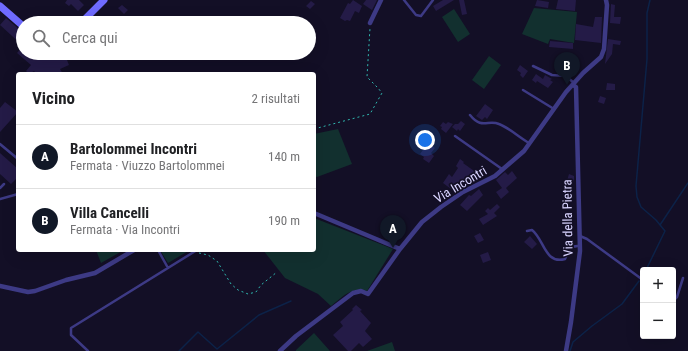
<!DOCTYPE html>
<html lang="it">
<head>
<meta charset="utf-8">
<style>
	body { margin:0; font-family:"Roboto Condensed",sans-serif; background:#f6f6f6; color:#202124 }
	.controls { position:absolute; right:12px; bottom:12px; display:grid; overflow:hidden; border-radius:4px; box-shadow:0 4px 16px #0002 }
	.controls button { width:36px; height:36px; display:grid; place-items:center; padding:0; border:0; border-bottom:1px solid #e0e0e0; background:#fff; color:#202124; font:20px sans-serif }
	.you { position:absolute; left:425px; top:140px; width:14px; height:14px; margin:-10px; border:3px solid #fff; border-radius:50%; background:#1a73e8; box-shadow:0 0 0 6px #1a73e833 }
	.badge { display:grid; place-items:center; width:26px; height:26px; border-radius:50%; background:#111827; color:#fff; font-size:13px; font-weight:700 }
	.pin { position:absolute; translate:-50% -33px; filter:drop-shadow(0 1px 2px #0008) }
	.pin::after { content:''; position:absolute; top:21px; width:14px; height:12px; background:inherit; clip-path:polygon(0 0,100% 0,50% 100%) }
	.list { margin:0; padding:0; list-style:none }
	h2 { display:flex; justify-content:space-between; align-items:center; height:52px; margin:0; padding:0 16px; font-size:17px }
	h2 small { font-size:13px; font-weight:400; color:#757577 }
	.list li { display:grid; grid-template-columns:26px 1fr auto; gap:12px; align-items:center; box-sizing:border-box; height:64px; padding:0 16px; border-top:1px solid #e0e0e0 }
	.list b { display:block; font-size:15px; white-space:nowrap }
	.list p { margin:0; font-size:13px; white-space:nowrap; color:#757577 }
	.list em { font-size:13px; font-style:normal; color:#757577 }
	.icon { flex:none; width:22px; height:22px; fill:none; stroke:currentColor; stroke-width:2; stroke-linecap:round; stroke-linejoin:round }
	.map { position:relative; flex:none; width:688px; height:351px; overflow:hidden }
	.search { position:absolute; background:#fff; box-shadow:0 4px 16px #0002; left:16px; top:16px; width:300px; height:44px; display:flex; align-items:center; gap:10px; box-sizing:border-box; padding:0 14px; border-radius:22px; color:#757577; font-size:15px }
	.panel { position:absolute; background:#fff; box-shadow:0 4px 16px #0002; left:16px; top:72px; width:300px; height:180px; border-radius:4px }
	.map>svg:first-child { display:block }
	.green { fill:#12302f }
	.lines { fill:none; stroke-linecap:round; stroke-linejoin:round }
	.stream { stroke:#0c2248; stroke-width:1.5 }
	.building { fill:#241b47 }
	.path { stroke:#2fb8b0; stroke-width:1; stroke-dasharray:2 3; stroke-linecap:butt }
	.lane { stroke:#3d3a85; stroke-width:2.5 }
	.street { stroke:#3d3a85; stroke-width:4.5 }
	.secondary { stroke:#6f6bff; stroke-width:7 }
	.labels { text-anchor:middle; stroke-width:3.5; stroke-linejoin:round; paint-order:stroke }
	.street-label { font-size:13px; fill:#d9d4ff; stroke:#130f26 }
</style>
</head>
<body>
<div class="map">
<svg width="688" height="351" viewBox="0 0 688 351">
	<rect width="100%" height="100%" fill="#130f26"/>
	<path class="green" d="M534,8L577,12L574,43L550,39L548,44L522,34Z
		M454,9L470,34L458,42L442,17Z
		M489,56L501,65L484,89L472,80Z
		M338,129L352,164L317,177L314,176V134Z
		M314,218L393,249L367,291C350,287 343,297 331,306L318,294L285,278L263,250H314Z
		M96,250H124L101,263Z
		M160,250H190L168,263Z
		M314,333L330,351H296V350Z
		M392,342L395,351H367Z"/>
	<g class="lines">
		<path class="stream" d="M660,225L688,183
			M646,270L665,231L656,220L641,207L637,197L636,186L647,59V13L650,0
			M643,276V275
			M179,351L198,332L217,349L259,315L291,301
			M570,351L573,342L592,326L622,304L639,281"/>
	</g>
	<path class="building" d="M67,0H79L84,5L78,11L71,4L69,6L65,3Z
		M353,0L362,6L359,13L355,11L350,21L347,20L345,21L340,18L348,3L350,4Z
		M366,0H377L372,10L363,4Z
		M443,0H454L436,11L433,6Z
		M459,0H464L467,14L462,15Z
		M537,0L549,2L548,8L535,6Z
		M558,0H576L575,11L556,9Z
		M311,1L315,4L310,9L306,6Z
		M611,4L615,5L614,17H621L620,24L610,23Z
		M122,5L128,10L124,14L118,8Z
		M595,17H602L601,43L575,40L576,24L593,27Z
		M6,18L20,30L23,31V53H77L67,60L69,65L60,69L63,74H37L34,71L29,74L26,71L31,65L17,53L23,46L0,25Z
		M608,39L621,41L620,45L613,44L612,54L605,64Z
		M550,41L573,43V49L549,47Z
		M520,65L528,71L523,78L520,75L521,73L517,70Z
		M536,74L543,79L545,75L552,79L550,80L553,82L548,88L537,81L536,83L532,80Z
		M607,83L615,84V90H606Z
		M600,96L606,98L604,104L598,102Z
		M5,102L18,112L0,132V108Z
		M485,104L493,110L487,119L485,117L482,120L476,116Z
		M461,121L465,124L460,131L458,129L457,131L452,127L455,124H458Z
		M443,122L446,124L448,122L453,124L446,133L441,129L442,127L440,126Z
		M428,143L435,148L431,153L434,156L429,163L423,159L424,157L420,154Z
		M0,153L18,169V177L11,184L0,174Z
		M460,159L464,162L463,163L477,173L473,179L469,176L467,180L465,178L457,188L454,186L451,189L443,183L449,174L452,177L458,168L456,166Z
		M512,171L517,178L506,188L509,192L501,199L496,192L502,188L496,180L505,172L508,175Z
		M569,174L574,176V179L569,196L563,194Z
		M479,189L483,195L467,211L460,205L469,195L471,196Z
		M497,204L500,207L494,213L497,216L483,225L479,219L488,214L485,211L488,208L490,210Z
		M480,233L484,240L478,243L474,236Z
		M530,236L537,244L532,249L524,242Z
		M488,252L491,260L483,263L480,255Z
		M356,305L362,310L360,311L371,323L365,331L372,339L363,347L359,343L351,351H348L333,335L343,326L340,322L353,310L352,309Z"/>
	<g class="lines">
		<path class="path" d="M314,129L370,114L382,93L378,88L367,77L370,28
			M199,253L208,255L217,261L231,284L238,290L248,294L256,292L261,285L277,272"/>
		<path class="lane" d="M404,0L416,15L421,16L433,0
			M533,66L552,75L566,76L574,83
			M523,90L554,109
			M470,115C482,130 488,119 499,124C509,128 519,137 529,143
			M455,136L502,169
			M0,144L18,159
			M0,188L4,184
			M0,199L18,194
			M527,231L532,230C544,239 545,265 565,259C568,252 570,245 579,246
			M580,236L587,239L643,280
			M158,250L168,268
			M673,298L675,299L677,297L683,278
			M88,351L71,335V328L197,250"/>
		<path class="street" d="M370,23L381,0
			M314,213L400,249
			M0,286L28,292L35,291L66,280L95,273L134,250
			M280,351L296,336L353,293L361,291L368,294L400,249L422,222L441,207L463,192L495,176L524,151L566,92L583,73L601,57L604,49L607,5L606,0
			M566,351L571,322L580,251L576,87L573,85"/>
		<path class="secondary" d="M0,6L23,26
			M81,23L104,0"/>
	</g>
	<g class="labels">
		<g class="street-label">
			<text transform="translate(460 184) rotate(-31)" y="5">Via Incontri</text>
			<text transform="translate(567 218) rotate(-91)" y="5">Via della Pietra</text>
		</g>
	</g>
</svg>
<div class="controls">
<button>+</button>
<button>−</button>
</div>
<div class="you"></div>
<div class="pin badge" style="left:393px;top:248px">A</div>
<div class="pin badge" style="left:567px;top:85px">B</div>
<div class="search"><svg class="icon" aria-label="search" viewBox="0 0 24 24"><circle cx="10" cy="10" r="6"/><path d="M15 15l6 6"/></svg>Cerca qui</div>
<section class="panel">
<h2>Vicino<small>2 risultati</small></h2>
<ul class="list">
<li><span class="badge">A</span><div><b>Bartolommei Incontri</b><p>Fermata · Viuzzo Bartolommei</p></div><em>140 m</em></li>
<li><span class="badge">B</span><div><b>Villa Cancelli</b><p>Fermata · Via Incontri</p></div><em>190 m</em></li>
</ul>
</section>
</div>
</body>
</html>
